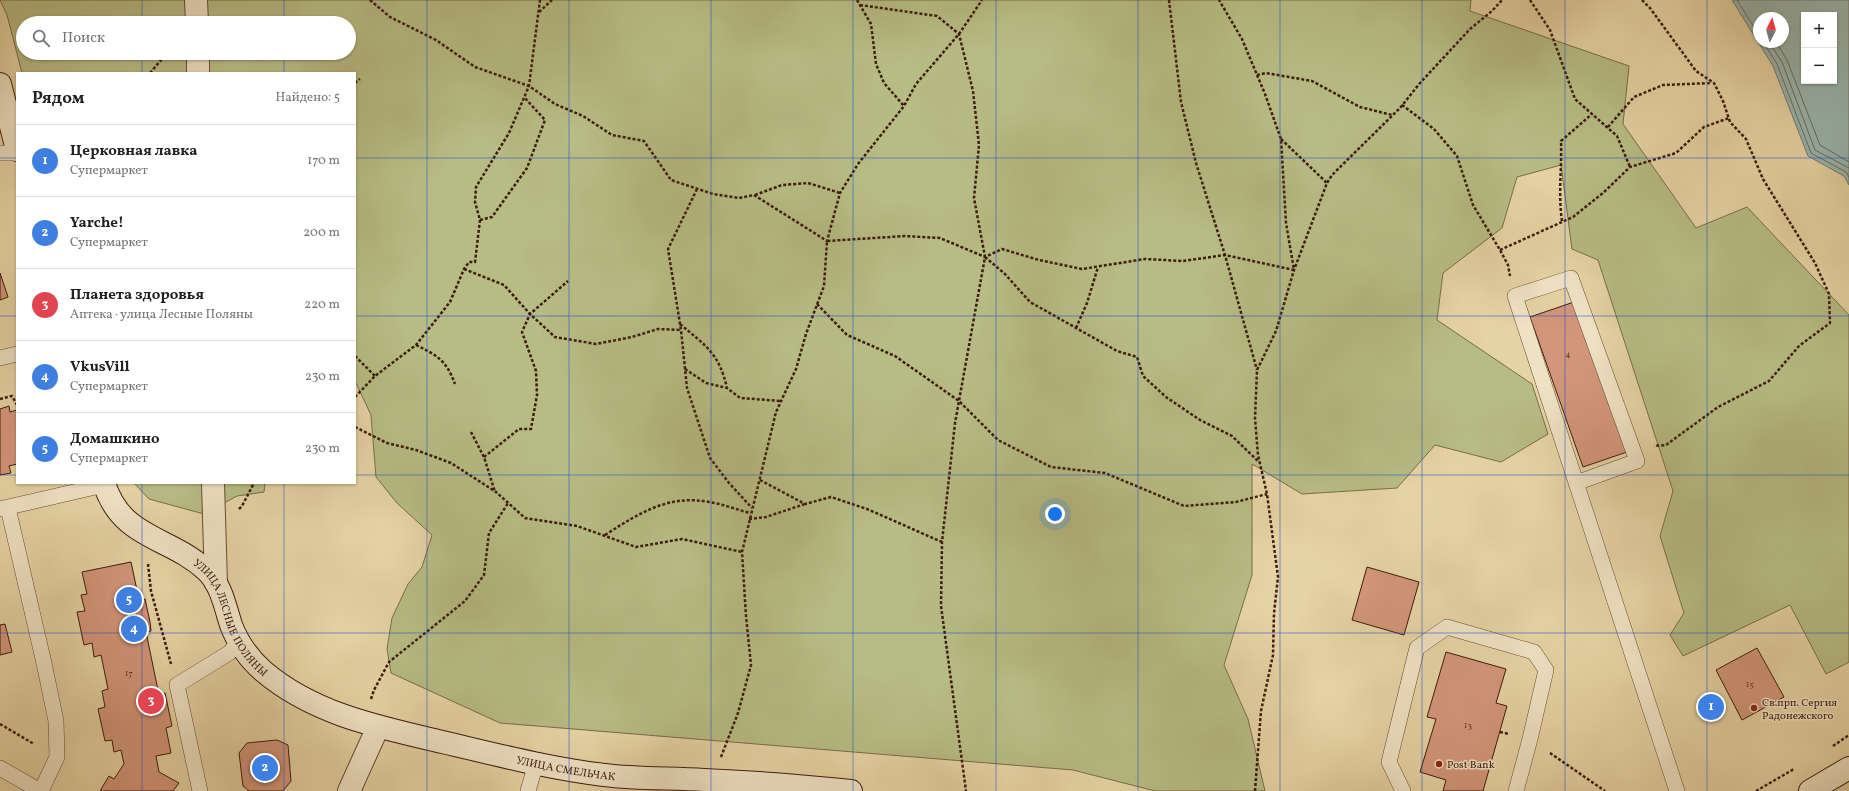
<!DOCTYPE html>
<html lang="ru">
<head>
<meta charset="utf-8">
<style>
	body { margin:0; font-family:Vollkorn,serif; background:#f2f2f2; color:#202124 }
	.controls { position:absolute; right:12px; top:12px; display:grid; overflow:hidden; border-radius:0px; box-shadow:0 1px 3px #0004 }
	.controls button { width:36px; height:36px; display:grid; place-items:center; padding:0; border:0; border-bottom:1px solid #e0e0e0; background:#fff; color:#202124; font:20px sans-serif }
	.compass { position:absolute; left:1753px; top:12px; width:36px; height:36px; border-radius:50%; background:#fff; box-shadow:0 1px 3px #0004; rotate:6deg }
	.you { position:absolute; left:1055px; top:514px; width:14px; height:14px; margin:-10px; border:3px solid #fff; border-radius:50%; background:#1a73e8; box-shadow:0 0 0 6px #1a73e833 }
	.badge { display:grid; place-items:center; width:26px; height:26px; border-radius:50%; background:#111827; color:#fff; font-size:13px; font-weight:700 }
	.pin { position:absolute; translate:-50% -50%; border:2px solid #fff; box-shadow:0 1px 4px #0006 }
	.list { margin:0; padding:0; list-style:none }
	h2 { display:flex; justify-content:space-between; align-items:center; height:52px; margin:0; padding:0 16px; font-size:17px }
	h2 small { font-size:13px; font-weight:400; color:#757577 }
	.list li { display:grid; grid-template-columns:26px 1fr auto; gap:12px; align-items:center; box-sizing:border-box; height:72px; padding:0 16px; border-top:1px solid #e0e0e0 }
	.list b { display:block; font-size:15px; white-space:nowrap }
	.list p { margin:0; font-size:13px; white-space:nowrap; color:#757577 }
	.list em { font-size:13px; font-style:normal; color:#757577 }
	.icon { flex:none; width:22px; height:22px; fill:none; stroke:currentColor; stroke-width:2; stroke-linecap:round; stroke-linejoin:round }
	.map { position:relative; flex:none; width:1849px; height:791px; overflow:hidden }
	.search { position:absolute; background:#fff; box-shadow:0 1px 3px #0004; left:16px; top:16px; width:340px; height:44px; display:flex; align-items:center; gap:10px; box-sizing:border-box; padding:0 14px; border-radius:22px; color:#757577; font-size:15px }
	.panel { position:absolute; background:#fff; box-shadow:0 1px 3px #0004; left:16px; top:72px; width:340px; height:412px; border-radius:0px }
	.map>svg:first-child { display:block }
	.green { fill:#b7bc84; stroke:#7a6c49; fill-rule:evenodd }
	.water { fill:#99b6af; stroke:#74786f; fill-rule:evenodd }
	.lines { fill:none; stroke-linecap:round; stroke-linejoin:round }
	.shore { stroke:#6b695e; stroke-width:1 }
	.building { fill:#d3967a; stroke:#3d1c0e }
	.lane-casing { stroke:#674a34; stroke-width:16 }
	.street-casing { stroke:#674a34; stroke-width:24 }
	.secondary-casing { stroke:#3d1c0e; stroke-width:24 }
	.path { stroke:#3d1c0e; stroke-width:2.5; stroke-dasharray:3 2; stroke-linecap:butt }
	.lane { stroke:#efe2c4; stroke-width:15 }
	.street { stroke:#efe2c4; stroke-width:22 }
	.secondary { stroke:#efe2c4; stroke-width:22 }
	.grid { fill:none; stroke:#1d4ed8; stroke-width:1; stroke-opacity:0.55 }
	.poi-dot { fill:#8f2418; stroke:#efe2c4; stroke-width:1.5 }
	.labels { text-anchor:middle; stroke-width:3; stroke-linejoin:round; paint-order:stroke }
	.number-label { font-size:9px; fill:#623a29 }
	.street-label { font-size:11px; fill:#3d1c0e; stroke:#efe2c4 }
	.poi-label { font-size:11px; fill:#3d1c0e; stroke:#efe2c4; text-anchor:start }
</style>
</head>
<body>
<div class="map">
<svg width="1849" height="791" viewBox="0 0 1849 791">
	<rect width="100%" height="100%" fill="#e6d3a4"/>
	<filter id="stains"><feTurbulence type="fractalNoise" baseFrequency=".005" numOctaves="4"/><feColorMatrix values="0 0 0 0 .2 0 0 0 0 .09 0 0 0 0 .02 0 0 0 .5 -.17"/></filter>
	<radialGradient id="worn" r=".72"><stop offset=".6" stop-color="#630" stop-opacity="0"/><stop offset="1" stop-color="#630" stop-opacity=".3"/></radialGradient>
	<path class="green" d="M0,0H1471L1470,11L1629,66L1623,124L1696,228L1747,207L1849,315V662L1826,674L1790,605L1683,656L1670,635L1684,613L1660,536L1673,491L1598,260L1572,249L1561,165L1517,177L1502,228L1443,273L1437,320L1532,384L1548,434L1501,462L1435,445L1397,488L1302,494L1252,464V575L1224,665L1248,719L1265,791H1155L1073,770L500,723L391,673L387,649L392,618L408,584L422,567L432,535L397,503L376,477L371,415L355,381V73H22L7,15ZM23,23H349V53H23Z
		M134,483H265L264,492L237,496L204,514L149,499Z"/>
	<path class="water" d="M1732,0H1849V185L1844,176L1808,156L1773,66ZM1804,15H1834V81H1804ZM1759,18H1783V42H1759Z"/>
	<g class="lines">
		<path class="shore" d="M1737,0L1759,35
			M1763,42L1777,64L1811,153L1846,172L1849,177
			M1769,42L1782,62L1815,150L1849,168
			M1776,42L1787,60L1820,145L1849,162"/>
	</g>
	<path class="building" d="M0,273L8,297L0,300Z
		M1574,302L1627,452L1583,467L1530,317Z
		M9,406L10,412L17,410V464L9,466L11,473L0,475V409Z
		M131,562L139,600L145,599L150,622L151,631L146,632L159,695L165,693L172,726L166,728L171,753L156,756L159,772L179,783L173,791H100L109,776L114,779L124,764L121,750L114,752L112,740L105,741L98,709L105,707L102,691L108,689L101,655L94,657L92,643L84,645L77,612L85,611L81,595L87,594L82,572Z
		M1367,567L1419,582L1404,635L1352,620Z
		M5,624L12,652L0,655V625Z
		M1757,648L1784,697L1742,720L1716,670Z
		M1446,652L1506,669L1496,703L1507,706L1483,791H1443L1446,780L1420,772L1436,719L1427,717Z
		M277,740L288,745L291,781L283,791H249L243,786L239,753L247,743Z"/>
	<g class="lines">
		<g class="lane-casing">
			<path id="lane" d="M0,153H17
				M0,358L17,354
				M1576,483L1637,461L1571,278L1515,296L1677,791
				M8,508L44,663L56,721L57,757L41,791
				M0,509L104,485
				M0,768L40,791
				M200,791L177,685L229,653L239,642
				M528,791L536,763
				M1403,791L1389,762L1417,648L1447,627L1534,652L1546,670L1530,739L1516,791"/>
		</g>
		<g class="street-casing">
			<path id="street" d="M196,0L197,23
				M198,53V73
				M213,483L216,583
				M349,791L378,727"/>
		</g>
		<g class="secondary-casing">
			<g id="secondary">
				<path d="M0,84L17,150"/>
				<path id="s1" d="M104,483C121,539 169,536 206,570C221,584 225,606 231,625C238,643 248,658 263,671C311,712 373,726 434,740C490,753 546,768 604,775C637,779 671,778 704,780C753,782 802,786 851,791"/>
				<path d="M1810,791L1849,768"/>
			</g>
		</g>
		<path class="path" d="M370,0L390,17L436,40L475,67L529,86L555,104L583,116L612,135L644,141L671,180L713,194L739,198L754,195L827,241L840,193L858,164L904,106L916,84L959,34L982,0
			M857,0L871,24L876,64L884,83L904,106
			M1169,0L1181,102L1196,163L1225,255L1257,370
			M1530,0L1550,30L1575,99L1617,136L1630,167
			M1642,0L1650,8L1696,71L1714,83L1723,101L1730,122L1746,139L1763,179L1815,263L1829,294L1830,323L1799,346L1769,381L1718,407L1666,445L1654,446
			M860,5L937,16L959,34L973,91L979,145L974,198L985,257L955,423L942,542L941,606L966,791
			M539,12L552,0
			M150,73L167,53
			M1257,75L1266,73L1312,81L1360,107L1392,115
			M355,83L360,79
			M1402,105L1434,129L1457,156L1473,205L1500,250L1508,265L1510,276
			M1608,127L1634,97L1663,85L1712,83
			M1281,139L1327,183
			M697,189L668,249L681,330L687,388L710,458L729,483L752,508
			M755,195L782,185L808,183L840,193
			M480,220L492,217L527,168L545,120L524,97
			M1562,221C1558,194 1562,168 1561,141L1592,114
			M1500,250L1573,217L1603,193L1630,167L1676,153L1704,127L1729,118
			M985,257L1005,274L1030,302L1117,351L1137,357L1143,376L1166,397L1200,420L1232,436L1260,463
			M464,269L504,285L530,314L555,337L596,344L632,337L658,329L681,330
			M817,304L847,335L895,356L959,401L998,440L1051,467L1105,473L1184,506L1236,502L1267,494
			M680,324C706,346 719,353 727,388
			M1076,328L1087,303L1098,267
			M416,345C438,356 446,360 455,384
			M355,356L375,376
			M685,369L706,383L727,388L740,398L781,401
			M355,397L375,376L416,345L450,302L464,269L469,262H475L480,220L475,202L476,187L509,133L529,86L540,0
			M0,399L12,396L17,405
			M355,427L387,443L416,450L451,463L496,492L525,518L577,526L636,547L682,539L742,552
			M471,432L484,457L495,492
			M484,457L519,429H531L537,395L536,371L522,332L530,314L568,281
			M760,480L805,504L831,497L867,509L942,542
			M239,509L242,506L254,483
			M749,519L766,517L805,504
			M605,535C638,514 668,494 709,502C723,504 737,510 751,513
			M148,564L151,591L171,664
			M371,699L374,690L389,662L465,601L484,575L489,533L508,503
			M0,724L34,744
			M1500,732L1509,734
			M1833,746L1849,735
			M1550,753L1605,791
			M721,757L738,713L751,665L746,616L742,552L776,412L796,369L806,334L824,286L827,241L905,236L940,238L985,257L1002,249L1039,260L1082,269L1145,259L1183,261L1225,255L1294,270L1286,223L1281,139L1265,94L1242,39L1219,0
			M1255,791L1261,711L1273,655L1274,613L1278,577L1267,494L1258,455L1255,418L1257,370L1276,331L1294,270L1327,183L1332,175L1400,108L1420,83L1470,29L1492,11L1502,0
			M1756,791L1794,769"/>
		<use href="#lane" class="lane"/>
		<use href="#street" class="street"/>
		<use href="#secondary" class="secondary"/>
	</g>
	<path class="grid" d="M142,0V23M284,0V23M427,0V791M569,0V791M711,0V791M853,0V791M996,0V791M1138,0V791M1280,0V791M1422,0V791M1565,0V791M1707,0V791M142,53V73M284,53V73M0,158H17M355,158H1849M0,316H17M355,316H1849M0,475H17M355,475H1849M142,483V791M284,483V791M0,633H1849"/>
	<g class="poi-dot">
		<circle cx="1754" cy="708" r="4"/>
		<circle cx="1439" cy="764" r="4"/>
	</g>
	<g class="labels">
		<g class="number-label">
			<text x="1568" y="357">4</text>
			<text x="129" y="676">17</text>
			<text x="1750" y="687">15</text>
			<text x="1468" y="728">13</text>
		</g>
		<g class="street-label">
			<text dy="4" stroke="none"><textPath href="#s1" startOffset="192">УЛИЦА ЛЕСНЫЕ ПОЛЯНЫ</textPath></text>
			<text dy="4" stroke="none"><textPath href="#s1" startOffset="577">УЛИЦА СМЕЛЬЧАК</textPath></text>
		</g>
		<g class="poi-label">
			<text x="1762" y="706">Св.прп. Сергия<tspan x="1762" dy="13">Радонежского</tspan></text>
			<text x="1447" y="768">Post Bank</text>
		</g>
	</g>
	<rect width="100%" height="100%" filter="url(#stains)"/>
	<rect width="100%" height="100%" fill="url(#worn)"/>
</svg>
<div class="controls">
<button>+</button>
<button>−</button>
</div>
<svg class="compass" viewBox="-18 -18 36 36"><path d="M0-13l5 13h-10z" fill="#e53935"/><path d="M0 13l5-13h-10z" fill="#757577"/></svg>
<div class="you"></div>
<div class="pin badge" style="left:1711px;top:707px;background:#3f7fe0">1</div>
<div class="pin badge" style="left:265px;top:768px;background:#3f7fe0">2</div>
<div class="pin badge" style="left:151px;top:701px;background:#e0444e">3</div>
<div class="pin badge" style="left:134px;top:629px;background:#3f7fe0">4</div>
<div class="pin badge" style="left:129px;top:600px;background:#3f7fe0">5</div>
<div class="search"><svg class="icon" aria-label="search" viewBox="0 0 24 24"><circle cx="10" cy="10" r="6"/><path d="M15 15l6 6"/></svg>Поиск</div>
<section class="panel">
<h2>Рядом<small>Найдено: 5</small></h2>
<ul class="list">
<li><span class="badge" style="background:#3f7fe0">1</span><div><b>Церковная лавка</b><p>Супермаркет</p></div><em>170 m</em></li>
<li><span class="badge" style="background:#3f7fe0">2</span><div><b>Yarche!</b><p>Супермаркет</p></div><em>200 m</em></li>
<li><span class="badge" style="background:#e0444e">3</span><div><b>Планета здоровья</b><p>Аптека · улица Лесные Поляны</p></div><em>220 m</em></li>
<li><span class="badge" style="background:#3f7fe0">4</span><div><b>VkusVill</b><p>Супермаркет</p></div><em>230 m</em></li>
<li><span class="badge" style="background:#3f7fe0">5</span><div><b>Домашкино</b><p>Супермаркет</p></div><em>230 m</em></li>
</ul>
</section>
</div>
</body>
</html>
